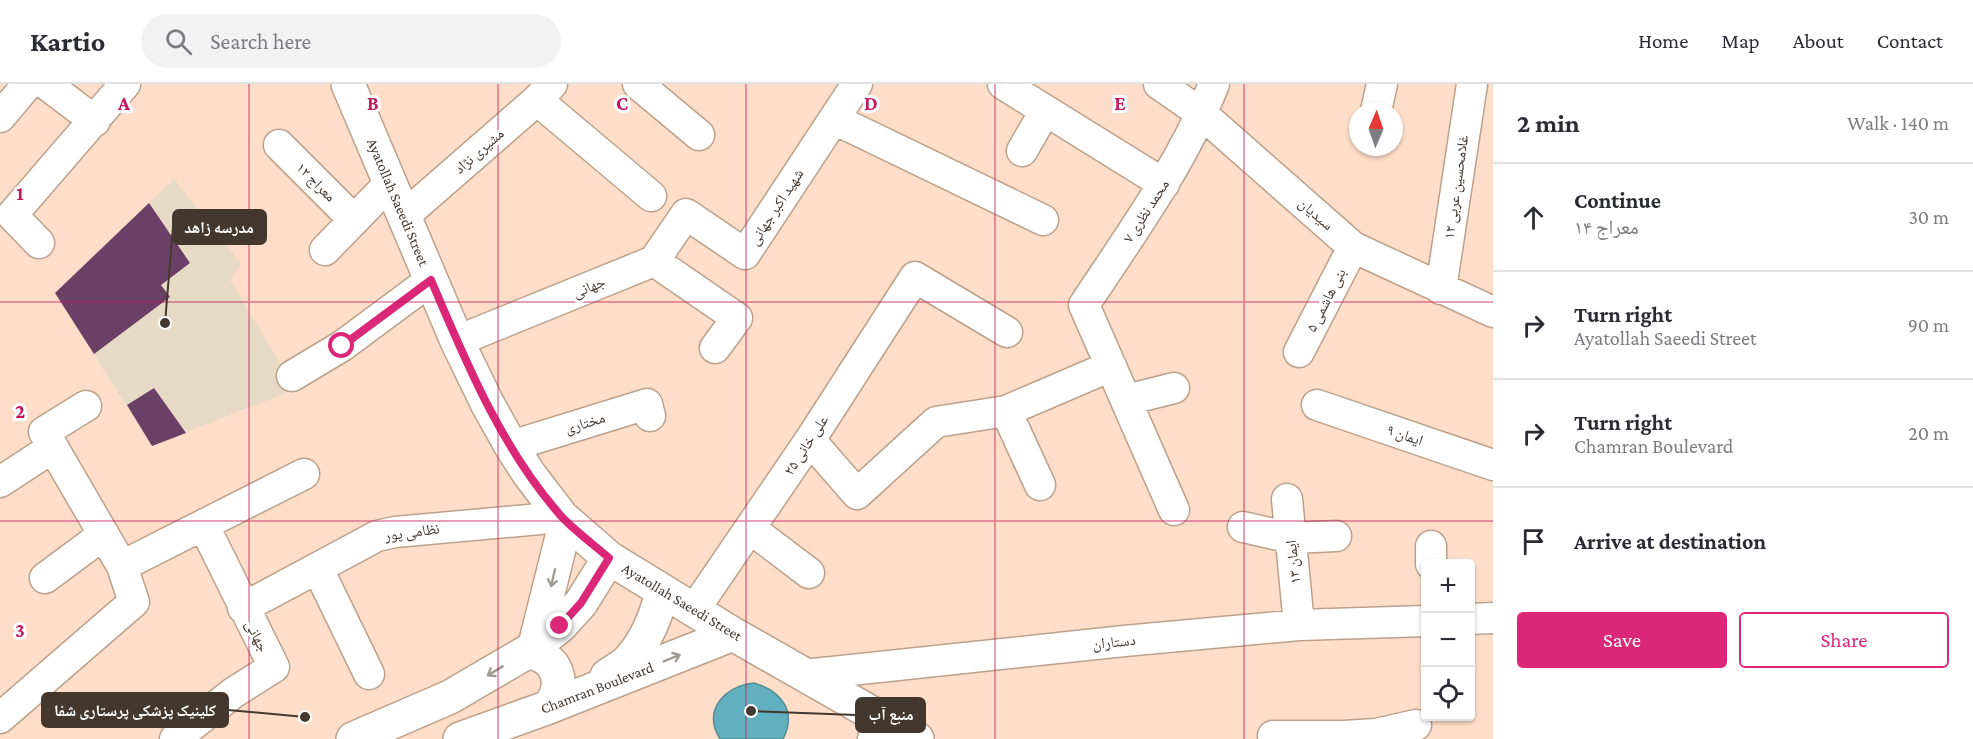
<!DOCTYPE html>
<html lang="en">
<head>
<meta charset="utf-8">
<style>
	body { margin:0; font-family:"Crimson Pro","Noto Naskh Arabic",serif; background:#f2f2f3; color:#2b2b33 }
	.controls { position:absolute; right:18px; bottom:18px; display:grid; overflow:hidden; border-radius:6px; box-shadow:0 2px 4px #0004 }
	.controls button { width:54px; height:54px; display:grid; place-items:center; padding:0; border:0; border-bottom:2px solid #e1e1e2; background:#fff; color:#2b2b33; font:30px sans-serif }
	.compass { position:absolute; left:1349px; top:18px; width:54px; height:54px; border-radius:50%; background:#fff; box-shadow:0 2px 4px #0004; rotate:2deg }
	.stop { position:absolute; width:18px; height:18px; margin:-14px; border:4px solid #db2777; border-radius:50%; background:#fff }
	.stop.end { background:#db2777; border-color:#fff; box-shadow:0 2px 6px #0008 }
	.list { margin:0; padding:0; list-style:none }
	h2 { display:flex; justify-content:space-between; align-items:center; height:78px; margin:0; padding:0 24px; font-size:26px }
	h2 small { font-size:20px; font-weight:400; color:#7c7c81 }
	.list li { display:grid; grid-template-columns:39px 1fr auto; gap:18px; align-items:center; box-sizing:border-box; height:108px; padding:0 24px; border-top:2px solid #e1e1e2 }
	.list b { display:block; font-size:22px; white-space:nowrap }
	.list p { margin:0; font-size:20px; white-space:nowrap; color:#7c7c81 }
	.list em { font-size:20px; font-style:normal; color:#7c7c81 }
	.actions { display:flex; gap:12px; padding:18px 24px }
	.actions a { flex:1; padding:14px 0; border:2px solid #db2777; border-radius:6px; text-align:center; font-size:21px; color:#db2777 }
	.actions .main { background:#db2777; color:#fff }
	.icon { flex:none; width:33px; height:33px; fill:none; stroke:currentColor; stroke-width:2; stroke-linecap:round; stroke-linejoin:round }
	.map { position:relative; flex:none; width:1493px; height:655px; overflow:hidden }
	header { display:flex; align-items:center; gap:36px; box-sizing:border-box; height:84px; padding:0 30px; background:#fff; border-bottom:2px solid #e1e1e2 }
	header strong { font-size:28px }
	nav { display:flex; gap:33px; margin-inline-start:auto; font-size:21px }
	.search { width:420px; height:54px; background:#f2f2f3; display:flex; align-items:center; gap:15px; box-sizing:border-box; padding:0 21px; border-radius:33px; color:#7c7c81; font-size:22px }
	main { display:flex }
	aside { flex:1; background:#fff }
	.map>svg:first-child { display:block }
	.education { fill:#e6d9c6 }
	.water { fill:#61b0c0; stroke:#588c94; stroke-width:1.5 }
	.building { fill:#6b4066 }
	.lines { fill:none; stroke-linecap:round; stroke-linejoin:round }
	.minor-casing { stroke:#bda08a; stroke-width:33 }
	.major-casing { stroke:#bda08a; stroke-width:36 }
	.minor { stroke:#fff; stroke-width:30 }
	.major { stroke:#fff; stroke-width:33 }
	.oneway { stroke:#a19b96 }
	.route { stroke:#db2777; stroke-width:8 }
	.grid { fill:none; stroke:#c2185b; stroke-width:1.5; stroke-opacity:0.55 }
	.labels { text-anchor:middle; stroke-width:6; stroke-linejoin:round; paint-order:stroke }
	.street-label { font-size:15px; fill:#43372e; stroke:#fff }
	.grid-label { font-size:20px; text-anchor:middle; font-weight:bold; fill:#c2185b; stroke:#fff; stroke-width:6; stroke-linejoin:round; paint-order:stroke }
	.leader { fill:none; stroke:#43372e; stroke-width:2 }
	.callout-dot { fill:#43372e; stroke:#fff; stroke-width:2 }
	.callout { fill:#43372e; stroke:#43372e; stroke-width:2 }
	.callout-label { font-size:16px; text-anchor:middle; font-weight:bold; fill:#fff }
</style>
</head>
<body>
<header>
<strong>Kartio</strong>
<div class="search"><svg class="icon" aria-label="search" viewBox="0 0 24 24"><circle cx="10" cy="10" r="6"/><path d="M15 15l6 6"/></svg>Search here</div>
<nav><a>Home</a><a>Map</a><a>About</a><a>Contact</a></nav>
</header>
<main>
<div class="map">
<svg width="1493" height="655" viewBox="0 0 1493 655">
	<rect width="100%" height="100%" fill="#fedec8"/>
	<path class="education" d="M174,95L241,180L230,196L296,305L152,362L55,209Z"/>
	<path class="water" d="M754,599C782,607 797,628 783,655H720C702,626 725,602 754,599Z"/>
	<path class="building" d="M149,119L190,179L161,201L170,213L94,270L55,209Z
		M154,304L186,349L152,362L127,321Z"/>
	<g class="lines">
		<g class="minor-casing">
			<path id="minor" d="M46,0L95,37
				M638,0L699,51
				M1003,0L1164,100
				M1159,0L1202,30L1353,163L1493,228
				M537,16L651,112
				M1376,27L1382,0
				M0,33L28,0
				M834,35L1043,136
				M279,61L353,135
				M1022,67L1045,27
				M404,132L537,16L552,0
				M39,159L12,131L125,0
				M325,166L390,99
				M654,177L686,130L745,170L857,0
				M654,177L737,234L715,264
				M1441,205L1472,0
				M457,257L654,177
				M1299,268L1353,163
				M292,292L342,262L431,196
				M1126,316L1174,304
				M1317,321L1493,381
				M1006,327L1040,401
				M810,356L857,410L936,338L1006,327L1111,282
				M511,362L647,320L650,332
				M0,398L52,364
				M1287,415L1299,541
				M1174,426L1084,221C1131,150 1182,80 1214,0
				M1243,443L1291,454L1336,452
				M751,445L809,489
				M1431,462V480
				M122,482L304,390
				M318,485L369,590
				M45,494L103,451
				M243,524L377,452L395,448L562,433
				M694,526L810,356L915,193L1007,248
				M1470,535L1493,534
				M804,591L1124,557L1299,541L1426,537
				M0,634L134,518L122,482L44,348L86,322
				M175,655L233,609L274,583L204,442
				M873,655L897,643
				M1274,655L1273,652H1344L1376,650L1416,641"/>
		</g>
		<g class="major-casing">
			<path id="major" d="M348,0L457,257L487,319L511,362L529,390L562,433L609,474L733,550L917,655
				M535,561L566,437
				M527,568C558,572 567,599 549,623
				M607,592C614,587 624,582 630,575C646,557 657,531 662,507
				M353,655L450,613L527,568L560,542L581,519L609,474
				M460,655L549,623L733,550"/>
		</g>
		<use href="#minor" class="minor"/>
		<use href="#major" class="major"/>
	</g>
	<defs><path id="oneway-shaft" d="M-6 0H5M1.5-3L5.5 0L1.5 3" fill="none" stroke-width="1.6" stroke-linecap="round" stroke-linejoin="round" transform="scale(1.5)"/></defs>
	<g class="oneway">
		<use href="#oneway-shaft" transform="translate(553 494) rotate(103)"/>
		<use href="#oneway-shaft" transform="translate(672 574) rotate(-22)"/>
		<use href="#oneway-shaft" transform="translate(495 587) rotate(149)"/>
	</g>
	<g class="lines">
		<path class="route" d="M342,262L431,196C466,278 501,364 561,432C575,447 593,460 609,474L581,519L560,542"/>
	</g>
	<path class="grid" d="M249,0V655M498,0V655M746,0V655M995,0V655M1244,0V655M0,218H1493M0,437H1493"/>
	<g class="labels">
		<g class="street-label">
			<text transform="translate(479 67) rotate(-41)" y="5">مشیری نژاد</text>
			<text transform="translate(316 98) rotate(45)" y="5">معراج ۱۲</text>
			<text transform="translate(1456 103) rotate(-82)" y="5">غلامحسین عربی ۱۲</text>
			<text transform="translate(398 118) rotate(67)" y="5">Ayatollah Saeedi Street</text>
			<text transform="translate(776 123) rotate(-57)" y="5">شهید اکبر جهانی</text>
			<text transform="translate(1146 127) rotate(-57)" y="5">محمد نظری ۷</text>
			<text transform="translate(1316 130) rotate(41)" y="5">سیدیان</text>
			<text transform="translate(589 203) rotate(-22)" y="5">جهانی</text>
			<text transform="translate(1326 216) rotate(-63)" y="5">بنی هاشمی ۵</text>
			<text transform="translate(585 339) rotate(-17)" y="5">مختاری</text>
			<text transform="translate(1405 351) rotate(19)" y="5">ایمان ۹</text>
			<text transform="translate(806 361) rotate(-57)" y="5">علی خانی ۲۵</text>
			<text transform="translate(412 448) rotate(-8)" y="5">نظامی پور</text>
			<text transform="translate(1293 478) rotate(-96)" y="5">ایمان ۱۳</text>
			<text transform="translate(682 518) rotate(31)" y="5">Ayatollah Saeedi Street</text>
			<text transform="translate(257 552) rotate(63)" y="5">جهانی</text>
			<text transform="translate(1114 558) rotate(-6)" y="5">دستاران</text>
			<text transform="translate(597 604) rotate(-21)" y="5">Chamran Boulevard</text>
		</g>
	</g>
	<g class="grid-label">
		<text x="124" y="26">A</text>
		<text x="373" y="26">B</text>
		<text x="622" y="26">C</text>
		<text x="871" y="26">D</text>
		<text x="1120" y="26">E</text>
		<text x="20" y="116">1</text>
		<text x="20" y="334">2</text>
		<text x="20" y="553">3</text>
	</g>
	<path class="leader" d="M165 239L173 143M305 633L228 626M751 627L856 631"/>
	<g class="callout-dot">
		<circle cx="165" cy="239" r="6"/>
		<circle cx="305" cy="633" r="6"/>
		<circle cx="751" cy="627" r="6"/>
	</g>
	<g class="callout">
		<rect x="173" y="126" width="93" height="34" rx="6"/>
		<rect x="42" y="609" width="186" height="34" rx="6"/>
		<rect x="856" y="614" width="69" height="34" rx="6"/>
	</g>
	<g class="callout-label">
		<text x="219" y="149">مدرسه زاهد</text>
		<text x="135" y="632">کلینیک پزشکی پرستاری شفا</text>
		<text x="891" y="636">منبع آب</text>
	</g>
</svg>
<div class="controls">
<button>+</button>
<button>−</button>
<button><svg class="icon" aria-label="locate" viewBox="0 0 24 24"><circle cx="12" cy="12" r="6"/><path d="M12 2v4M12 18v4M2 12h4M18 12h4"/></svg></button>
</div>
<svg class="compass" viewBox="-18 -18 36 36"><path d="M0-13l5 13h-10z" fill="#e53935"/><path d="M0 13l5-13h-10z" fill="#7c7c81"/></svg>
<div class="stop" style="left:342px;top:262px"></div>
<div class="stop end" style="left:560px;top:542px"></div>
</div>
<aside>
<h2>2 min<small>Walk · 140 m</small></h2>
<ul class="list">
<li><svg class="icon" aria-label="ahead" viewBox="0 0 24 24"><path d="M12 20V5M6 11l6-6 6 6"/></svg><div><b>Continue</b><p>معراج ۱۴</p></div><em>30 m</em></li>
<li><svg class="icon" aria-label="right" viewBox="0 0 24 24"><path d="M7 20v-9h11M14 6l5 5-5 5"/></svg><div><b>Turn right</b><p>Ayatollah Saeedi Street</p></div><em>90 m</em></li>
<li><svg class="icon" aria-label="right" viewBox="0 0 24 24"><path d="M7 20v-9h11M14 6l5 5-5 5"/></svg><div><b>Turn right</b><p>Chamran Boulevard</p></div><em>20 m</em></li>
<li><svg class="icon" aria-label="arrive" viewBox="0 0 24 24"><path d="M6 21V4h12l-3 4 3 4H6"/></svg><div><b>Arrive at destination</b></div></li>
</ul>
<div class="actions"><a class="main">Save</a><a>Share</a></div>
</aside>
</main>
</body>
</html>
